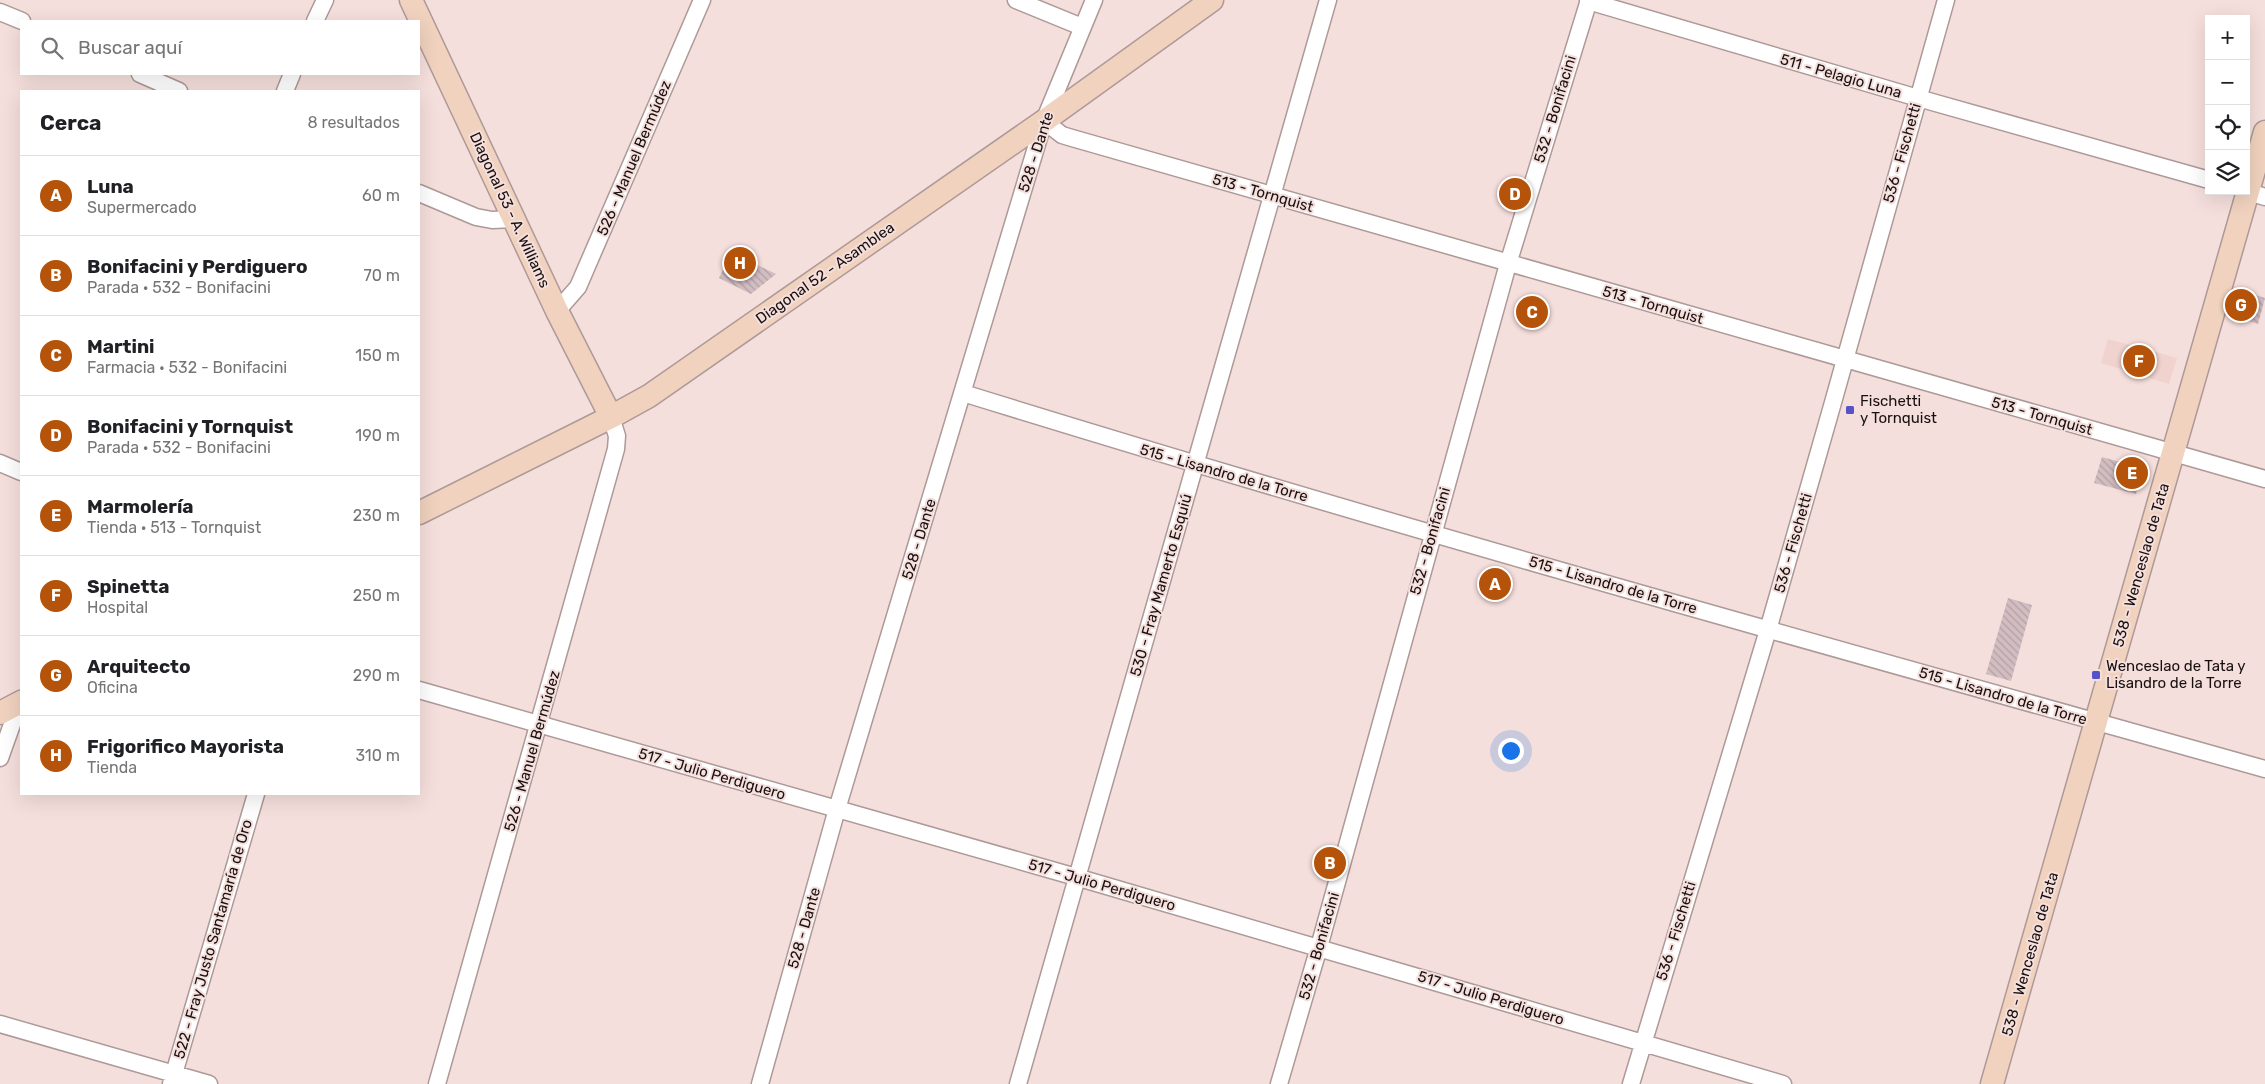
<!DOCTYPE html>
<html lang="es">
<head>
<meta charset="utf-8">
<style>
	body { margin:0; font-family:Rubik,sans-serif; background:#f2f2f2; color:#202124 }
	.controls { position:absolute; right:15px; top:15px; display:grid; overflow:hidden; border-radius:0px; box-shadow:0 5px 20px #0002 }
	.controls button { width:45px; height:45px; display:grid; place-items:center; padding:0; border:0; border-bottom:1px solid #e0e0e0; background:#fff; color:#202124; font:25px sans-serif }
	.you { position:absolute; left:1510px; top:750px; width:18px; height:18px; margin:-12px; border:4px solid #fff; border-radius:50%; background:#1a73e8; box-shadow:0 0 0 8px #1a73e833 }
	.badge { display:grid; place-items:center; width:32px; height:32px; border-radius:50%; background:#b45309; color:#fff; font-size:16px; font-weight:700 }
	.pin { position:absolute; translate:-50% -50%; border:2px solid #fff; box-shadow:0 1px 5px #0006 }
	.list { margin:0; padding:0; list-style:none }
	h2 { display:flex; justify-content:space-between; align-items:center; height:65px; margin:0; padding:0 20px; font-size:21px }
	h2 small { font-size:16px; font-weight:400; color:#757577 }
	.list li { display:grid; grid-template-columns:32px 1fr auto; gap:15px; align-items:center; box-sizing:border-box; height:80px; padding:0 20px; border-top:1px solid #e0e0e0 }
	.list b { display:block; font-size:19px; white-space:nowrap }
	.list p { margin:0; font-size:16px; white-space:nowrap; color:#757577 }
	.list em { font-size:16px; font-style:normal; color:#757577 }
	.icon { flex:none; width:28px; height:28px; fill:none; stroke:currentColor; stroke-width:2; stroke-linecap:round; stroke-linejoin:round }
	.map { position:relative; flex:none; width:2265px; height:1084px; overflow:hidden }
	.search { position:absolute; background:#fff; box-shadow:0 5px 20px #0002; left:20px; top:20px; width:400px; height:55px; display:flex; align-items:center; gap:12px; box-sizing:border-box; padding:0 18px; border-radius:0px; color:#757577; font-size:19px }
	.panel { position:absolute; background:#fff; box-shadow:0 5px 20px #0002; left:20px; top:90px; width:400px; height:705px; border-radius:0px }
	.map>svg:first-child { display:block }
	.built { fill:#f0d2ce }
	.building { fill:url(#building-back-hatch) }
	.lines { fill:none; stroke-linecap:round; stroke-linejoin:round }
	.street-casing { stroke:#ad9997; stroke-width:19 }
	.secondary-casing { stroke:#ad9997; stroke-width:25 }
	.street { stroke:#fff; stroke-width:16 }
	.secondary { stroke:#f0d2be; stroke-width:22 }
	.poi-dot { fill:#5652c9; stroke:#f5dfdc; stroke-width:2 }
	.labels { text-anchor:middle; stroke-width:4; stroke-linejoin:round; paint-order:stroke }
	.street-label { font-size:15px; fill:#17100f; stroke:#f5dfdc }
	.poi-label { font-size:15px; fill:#17100f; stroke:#f5dfdc; text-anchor:start }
</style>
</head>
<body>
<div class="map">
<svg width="2265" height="1084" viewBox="0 0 2265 1084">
	<defs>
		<pattern id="building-back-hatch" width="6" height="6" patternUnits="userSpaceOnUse" patternTransform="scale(1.25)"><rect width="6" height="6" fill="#d2bdc1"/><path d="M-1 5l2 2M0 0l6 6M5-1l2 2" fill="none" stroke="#b4a1a5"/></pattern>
	</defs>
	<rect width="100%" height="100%" fill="#f5dfdc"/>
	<path class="built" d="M2108,339L2177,358L2169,384L2101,363Z"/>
	<path class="building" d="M731,252L776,274L751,294L719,278Z
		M2237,289L2265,298L2258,324L2229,315Z
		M2102,457L2135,466L2140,477L2136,494L2094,483Z
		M2008,598L2032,605L2011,681L1986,674Z"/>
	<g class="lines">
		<g class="street-casing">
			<path id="street" d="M1016,0L1082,27
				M1588,1L1918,98L2209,180
				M0,12L22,21
				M315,21L325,0
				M140,74L179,91
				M285,91L292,74
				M1044,121L1062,135L1072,138L2265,479
				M2246,191L2265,197
				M419,193L476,217L492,220L514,219
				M557,311L578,287L702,0
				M963,393C1395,527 1830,647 2265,769
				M0,463L21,472
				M419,690L1076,877L1783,1084
				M0,758L21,699
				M0,1024L209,1084
				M171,1084L256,794
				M437,1084L616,449L617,436L611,417
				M760,1084L837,809L1044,121L1094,0
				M1018,1084L1328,0
				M1279,1084L1319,947L1508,264L1589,0
				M1631,1084L1768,630L1832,406L1946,0"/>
		</g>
		<g class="secondary-casing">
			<path id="secondary" d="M411,0L557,311L611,417
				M419,513L611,417L649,396L1044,121L1212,0
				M0,713L21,702
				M1992,1084L2265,132"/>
		</g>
		<use href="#street" class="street"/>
		<use href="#secondary" class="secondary"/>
	</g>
	<g class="poi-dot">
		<rect x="1845" y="405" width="10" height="10" rx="2.5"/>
		<rect x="2091" y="670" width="10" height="10" rx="2.5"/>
	</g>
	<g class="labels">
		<g class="street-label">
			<text transform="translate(1841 76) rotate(16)" y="5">511 - Pelagio Luna</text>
			<text transform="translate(1555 109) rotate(-73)" y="5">532 - Bonifacini</text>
			<text transform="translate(1036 152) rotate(-72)" y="5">528 - Dante</text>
			<text transform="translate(1902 153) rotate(-74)" y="5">536 - Fischetti</text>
			<text transform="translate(634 158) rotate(-67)" y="5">526 - Manuel Bermúdez</text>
			<text transform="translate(1263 193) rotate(16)" y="5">513 - Tornquist</text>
			<text transform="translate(510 210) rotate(65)" y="5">Diagonal 53 - A. Williams</text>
			<text transform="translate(825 273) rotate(-35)" y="5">Diagonal 52 - Asamblea</text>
			<text transform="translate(1653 305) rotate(16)" y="5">513 - Tornquist</text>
			<text transform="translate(2042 416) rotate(16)" y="5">513 - Tornquist</text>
			<text transform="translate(1224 473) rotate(16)" y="5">515 - Lisandro de la Torre</text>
			<text transform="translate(919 539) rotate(-73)" y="5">528 - Dante</text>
			<text transform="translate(1430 541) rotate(-74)" y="5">532 - Bonifacini</text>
			<text transform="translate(1793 543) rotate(-74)" y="5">536 - Fischetti</text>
			<text transform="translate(2141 565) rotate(-74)" y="5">538 - Wenceslao de Tata</text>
			<text transform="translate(1161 585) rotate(-74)" y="5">530 - Fray Mamerto Esquiú</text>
			<text transform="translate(1613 585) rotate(16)" y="5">515 - Lisandro de la Torre</text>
			<text transform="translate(2003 696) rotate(16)" y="5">515 - Lisandro de la Torre</text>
			<text transform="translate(532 751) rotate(-74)" y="5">526 - Manuel Bermúdez</text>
			<text transform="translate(712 774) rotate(16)" y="5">517 - Julio Perdiguero</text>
			<text transform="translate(1102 885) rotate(16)" y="5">517 - Julio Perdiguero</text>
			<text transform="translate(804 928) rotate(-74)" y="5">528 - Dante</text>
			<text transform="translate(1676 931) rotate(-73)" y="5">536 - Fischetti</text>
			<text transform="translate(213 939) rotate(-74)" y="5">522 - Fray Justo Santamaría de Oro</text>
			<text transform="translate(1319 946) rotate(-74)" y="5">532 - Bonifacini</text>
			<text transform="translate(2030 954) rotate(-74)" y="5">538 - Wenceslao de Tata</text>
			<text transform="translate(1491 998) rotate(17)" y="5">517 - Julio Perdiguero</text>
		</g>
		<g class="poi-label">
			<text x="1860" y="406">Fischetti<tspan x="1860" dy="17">y Tornquist</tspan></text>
			<text x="2106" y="671">Wenceslao de Tata y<tspan x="2106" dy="17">Lisandro de la Torre</tspan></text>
		</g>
	</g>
</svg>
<div class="controls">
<button>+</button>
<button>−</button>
<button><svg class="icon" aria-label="locate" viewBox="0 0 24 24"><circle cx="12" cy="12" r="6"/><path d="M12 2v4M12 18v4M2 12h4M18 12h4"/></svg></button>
<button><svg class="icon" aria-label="layers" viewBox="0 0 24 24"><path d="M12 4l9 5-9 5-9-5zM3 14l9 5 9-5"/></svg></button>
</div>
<div class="you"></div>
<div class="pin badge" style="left:1495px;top:584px">A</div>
<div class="pin badge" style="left:1330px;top:863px">B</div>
<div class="pin badge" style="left:1532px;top:312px">C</div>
<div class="pin badge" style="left:1515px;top:194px">D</div>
<div class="pin badge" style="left:2132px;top:473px">E</div>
<div class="pin badge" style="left:2139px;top:361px">F</div>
<div class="pin badge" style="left:2241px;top:305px">G</div>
<div class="pin badge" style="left:740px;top:263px">H</div>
<div class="search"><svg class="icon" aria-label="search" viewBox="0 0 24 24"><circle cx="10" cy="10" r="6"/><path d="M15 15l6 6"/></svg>Buscar aquí</div>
<section class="panel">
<h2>Cerca<small>8 resultados</small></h2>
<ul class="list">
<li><span class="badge">A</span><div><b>Luna</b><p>Supermercado</p></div><em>60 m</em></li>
<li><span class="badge">B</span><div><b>Bonifacini y Perdiguero</b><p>Parada · 532 - Bonifacini</p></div><em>70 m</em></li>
<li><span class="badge">C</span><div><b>Martini</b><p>Farmacia · 532 - Bonifacini</p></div><em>150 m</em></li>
<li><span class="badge">D</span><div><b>Bonifacini y Tornquist</b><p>Parada · 532 - Bonifacini</p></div><em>190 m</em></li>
<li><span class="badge">E</span><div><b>Marmolería</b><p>Tienda · 513 - Tornquist</p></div><em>230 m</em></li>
<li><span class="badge">F</span><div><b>Spinetta</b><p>Hospital</p></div><em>250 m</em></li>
<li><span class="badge">G</span><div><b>Arquitecto</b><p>Oficina</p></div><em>290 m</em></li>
<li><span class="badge">H</span><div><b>Frigorifico Mayorista</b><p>Tienda</p></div><em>310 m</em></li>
</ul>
</section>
</div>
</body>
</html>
